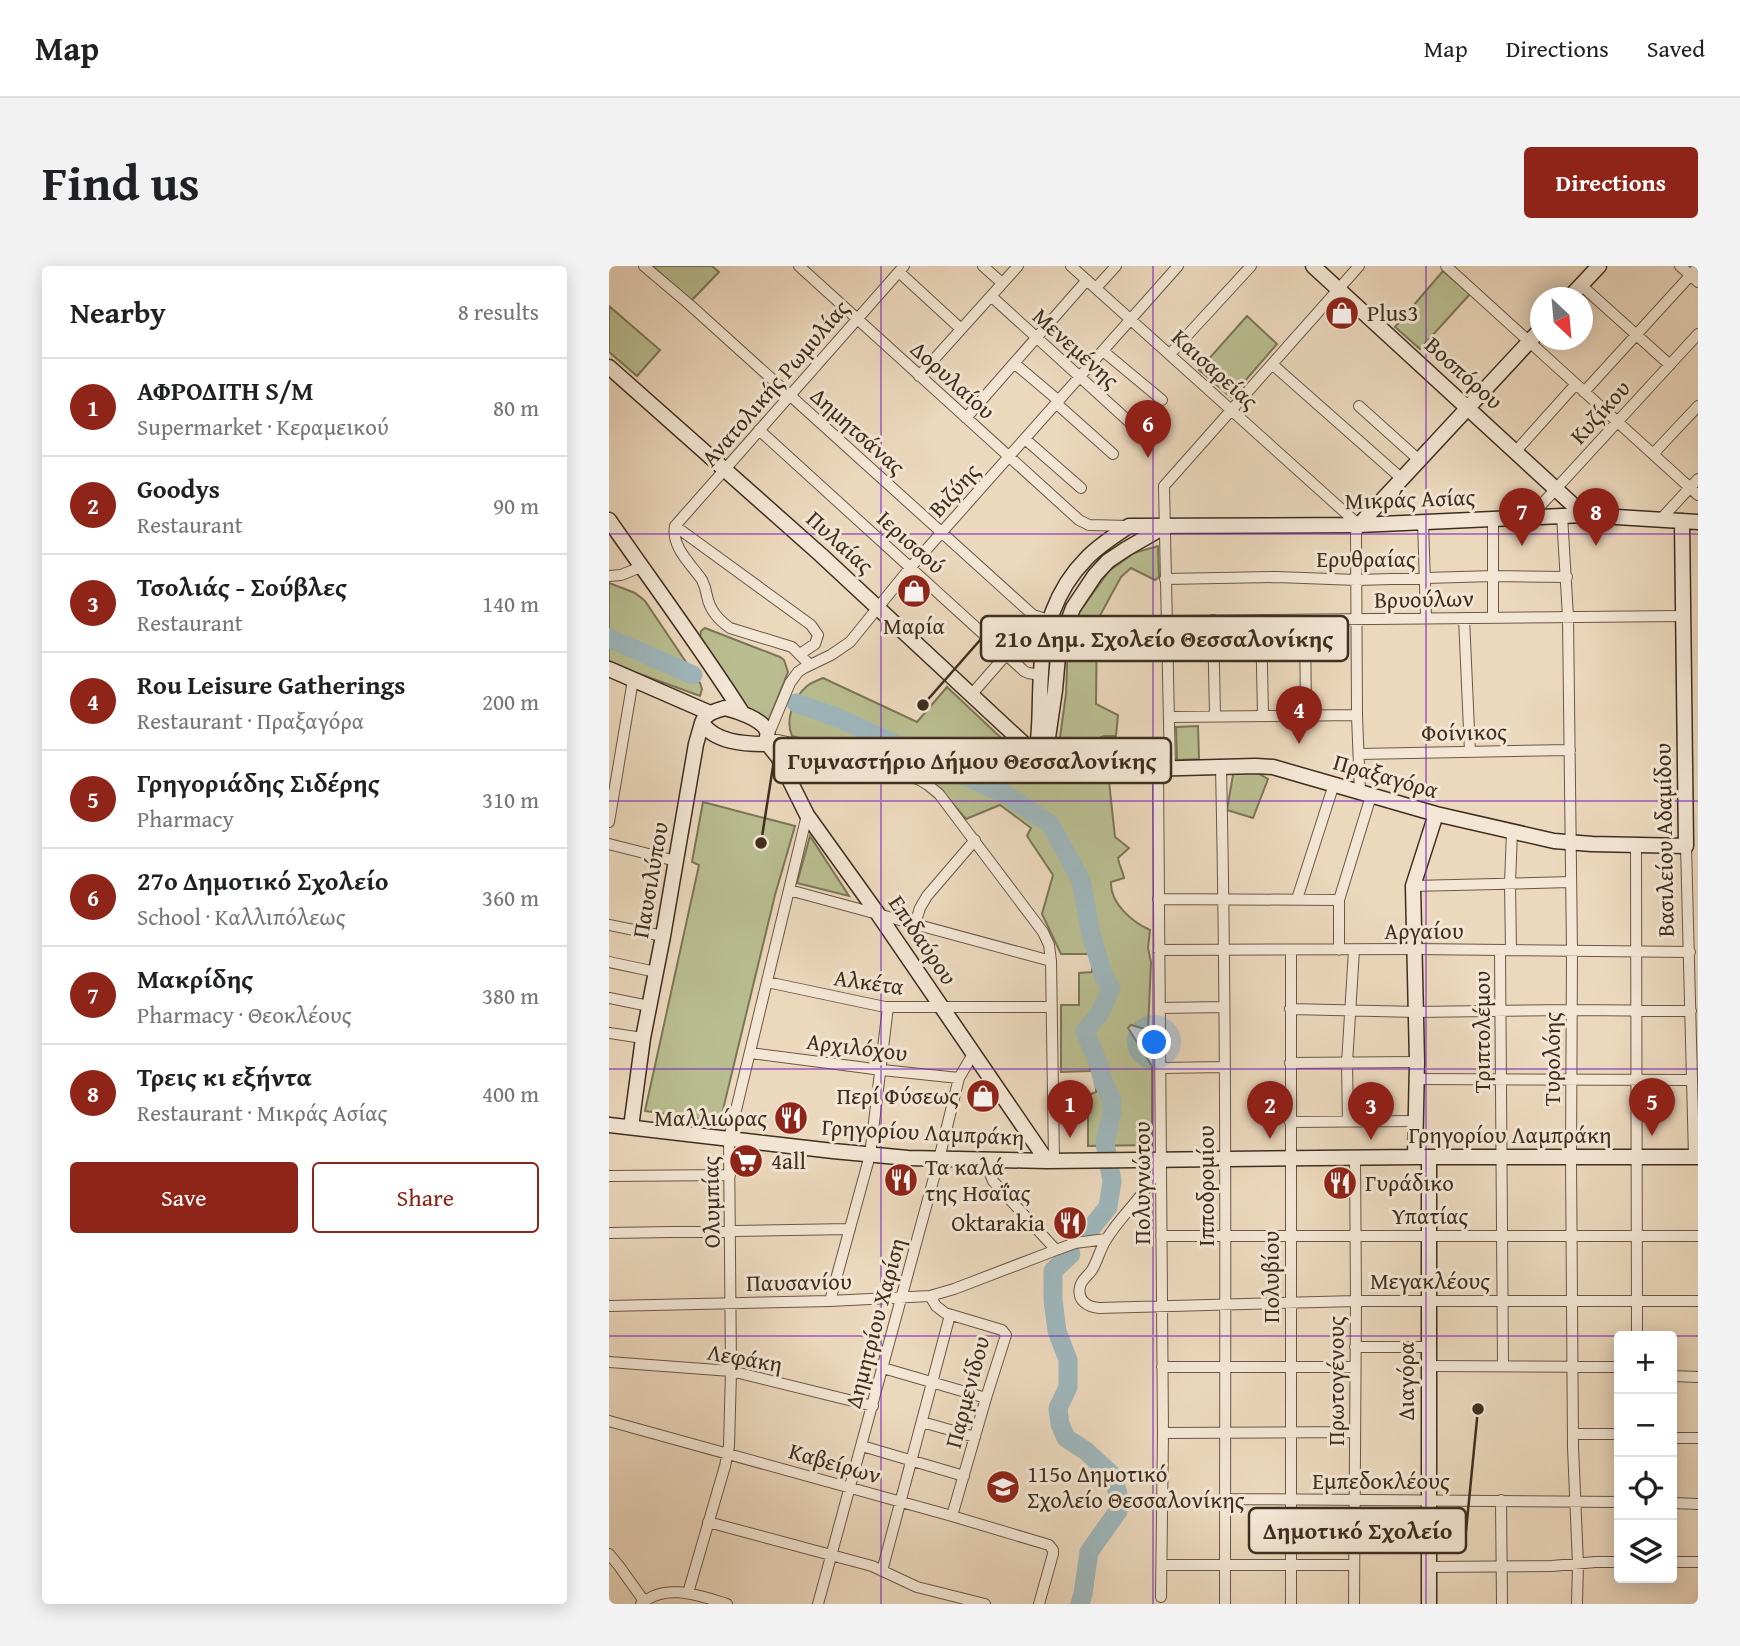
<!DOCTYPE html>
<html lang="en">
<head>
<meta charset="utf-8">
<style>
	body { margin:0; font-family:"Gentium Book Plus",serif; background:#f2f2f2; color:#202124 }
	.controls { position:absolute; right:21px; bottom:21px; display:grid; overflow:hidden; border-radius:7px; box-shadow:0 4px 18px #0003 }
	.controls button { width:63px; height:63px; display:grid; place-items:center; padding:0; border:0; border-bottom:2px solid #e0e0e0; background:#fff; color:#202124; font:35px sans-serif }
	.compass { position:absolute; left:921px; top:21px; width:63px; height:63px; border-radius:50%; background:#fff; box-shadow:0 4px 18px #0003; rotate:154deg }
	.you { position:absolute; left:546px; top:777px; width:24px; height:24px; margin:-18px; border:5px solid #fff; border-radius:50%; background:#1a73e8; box-shadow:0 0 0 10px #1a73e833 }
	.badge { display:grid; place-items:center; width:46px; height:46px; border-radius:50%; background:#8f2418; color:#fff; font-size:23px; font-weight:700 }
	.pin { position:absolute; translate:-50% -58px; filter:drop-shadow(0 2px 4px #0008) }
	.pin::after { content:''; position:absolute; top:37px; width:24px; height:21px; background:inherit; clip-path:polygon(0 0,100% 0,50% 100%) }
	.list { margin:0; padding:0; list-style:none }
	h2 { display:flex; justify-content:space-between; align-items:center; height:91px; margin:0; padding:0 28px; font-size:30px }
	h2 small { font-size:23px; font-weight:400; color:#757577 }
	.list li { display:grid; grid-template-columns:46px 1fr auto; gap:21px; align-items:center; box-sizing:border-box; height:98px; padding:0 28px; border-top:2px solid #e0e0e0 }
	.list b { display:block; font-size:26px; white-space:nowrap }
	.list p { margin:0; font-size:23px; white-space:nowrap; color:#757577 }
	.list em { font-size:23px; font-style:normal; color:#757577 }
	.actions { display:flex; gap:14px; padding:21px 28px }
	.actions a { flex:1; padding:16px 0; border:2px solid #8f2418; border-radius:7px; text-align:center; font-size:24px; color:#8f2418 }
	.actions .main { background:#8f2418; color:#fff }
	.icon { flex:none; width:38px; height:38px; fill:none; stroke:currentColor; stroke-width:2; stroke-linecap:round; stroke-linejoin:round }
	.map { position:relative; flex:none; width:1089px; height:1338px; overflow:hidden; border-radius:7px }
	header { display:flex; align-items:center; gap:42px; box-sizing:border-box; height:98px; padding:0 35px; background:#fff; border-bottom:2px solid #e0e0e0 }
	header strong { font-size:33px }
	nav { display:flex; gap:38px; margin-inline-start:auto; font-size:24px }
	.intro { display:flex; align-items:center; justify-content:space-between; box-sizing:border-box; height:168px; padding:0 42px }
	h1 { margin:0; font-size:49px }
	.button { padding:18px 32px; border-radius:7px; background:#8f2418; color:#fff; font-size:24px; font-weight:700 }
	main { display:flex; gap:42px; padding:0 42px }
	aside { flex:1; background:#fff; border-radius:7px; box-shadow:0 4px 18px #0003 }
	.map>svg:first-child { display:block }
	.green { fill:#b9be90; stroke:#7c7658; stroke-width:2 }
	.lines { fill:none; stroke-linecap:round; stroke-linejoin:round }
	.river { stroke:#9eb7bc; stroke-width:19 }
	.street-casing { stroke:#6a5846; stroke-width:12 }
	.secondary-casing { stroke:#3f2e1f; stroke-width:17 }
	.street { stroke:#f3e6d4; stroke-width:10 }
	.secondary { stroke:#f3e6d4; stroke-width:14 }
	.grid { fill:none; stroke:#7b2cbf; stroke-width:2; stroke-opacity:0.55 }
	.labels { text-anchor:middle; stroke-width:6; stroke-linejoin:round; paint-order:stroke }
	.poi-label { font-size:23px; fill:#3f2e1f; stroke:#f3e6d4; text-anchor:start }
	.street-label { font-size:23px; fill:#3f2e1f; stroke:#f3e6d4 }
	.leader { fill:none; stroke:#3f2e1f; stroke-width:2.5 }
	.callout-dot { fill:#3f2e1f; stroke:#f3e6d4; stroke-width:2.5 }
	.callout { fill:#f3e6d4; stroke:#3f2e1f; stroke-width:2.5 }
	.callout-label { font-size:24px; text-anchor:middle; font-weight:bold; fill:#3f2e1f }
</style>
</head>
<body>
<header>
<strong>Map</strong>
<nav><a>Map</a><a>Directions</a><a>Saved</a></nav>
</header>
<div class="intro"><h1>Find us</h1><a class="button">Directions</a></div>
<main>
<aside>
<h2>Nearby<small>8 results</small></h2>
<ul class="list">
<li><span class="badge">1</span><div><b>ΑΦΡΟΔΙΤΗ S/M</b><p>Supermarket · Κεραμεικού</p></div><em>80 m</em></li>
<li><span class="badge">2</span><div><b>Goodys</b><p>Restaurant</p></div><em>90 m</em></li>
<li><span class="badge">3</span><div><b>Τσολιάς - Σούβλες</b><p>Restaurant</p></div><em>140 m</em></li>
<li><span class="badge">4</span><div><b>Rou Leisure Gatherings</b><p>Restaurant · Πραξαγόρα</p></div><em>200 m</em></li>
<li><span class="badge">5</span><div><b>Γρηγοριάδης Σιδέρης</b><p>Pharmacy</p></div><em>310 m</em></li>
<li><span class="badge">6</span><div><b>27ο Δημοτικό Σχολείο</b><p>School · Καλλιπόλεως</p></div><em>360 m</em></li>
<li><span class="badge">7</span><div><b>Μακρίδης</b><p>Pharmacy · Θεοκλέους</p></div><em>380 m</em></li>
<li><span class="badge">8</span><div><b>Τρεις κι εξήντα</b><p>Restaurant · Μικράς Ασίας</p></div><em>400 m</em></li>
</ul>
<div class="actions"><a class="main">Save</a><a>Share</a></div>
</aside>
<div class="map">
<svg width="1089" height="1338" viewBox="0 0 1089 1338">
	<rect width="100%" height="100%" fill="#ecd8bd"/>
	<filter id="stains"><feTurbulence type="fractalNoise" baseFrequency=".00286" numOctaves="4"/><feColorMatrix values="0 0 0 0 .2 0 0 0 0 .09 0 0 0 0 .02 0 0 0 .5 -.17"/></filter>
	<radialGradient id="worn" r=".72"><stop offset=".6" stop-color="#630" stop-opacity="0"/><stop offset="1" stop-color="#630" stop-opacity=".3"/></radialGradient>
	<path class="green" d="M43,0H103L110,6L82,35Z
		M834,5L861,28L811,83L786,61Z
		M0,40L51,84L28,110L0,86Z
		M638,50L668,78L622,131L590,104Z
		M549,280L550,311L546,314L522,302L512,311L488,355L487,438L509,449L507,470H495L488,473L477,494L448,493L457,428L459,374L466,352L500,305L525,287Z
		M0,317L26,327L36,335L91,417L93,423L91,430L28,407L0,395Z
		M96,362L171,391L175,394L179,406L158,458L143,453L91,371L92,365Z
		M214,412L308,456L338,421L422,500L439,514L457,517L500,515L506,571L520,582L509,592C510,600 514,605 515,612L502,616C501,637 523,656 541,664L539,682L542,696L539,764L522,759L519,762L543,800V879L479,880V829L487,826L486,807L481,804V805L452,806V739H470V707L483,706V688H452L433,648L444,609L418,570L422,562L391,539L357,553L331,523L246,486L183,470C176,454 184,432 198,420C202,417 209,414 214,412Z
		M589,460L590,493L568,494L567,461Z
		M625,503L645,505L659,513L644,552L618,544Z
		M94,536L186,560L166,629L111,856L36,845L90,599L83,596Z
		M201,570L240,630L188,617Z"/>
	<g class="lines">
		<path class="river" d="M0,372L84,409
			M187,437L227,451L396,528L441,558L472,614L482,668L495,711L502,722L491,747L476,765L490,799L494,816L502,832L503,845L496,877L503,915L499,941L479,966
			M462,988L444,1005V1034L448,1065L459,1094V1121L449,1142L451,1158L457,1172L477,1185L503,1209L509,1228V1245L480,1286L474,1328L471,1338"/>
		<g class="street-casing">
			<path id="street" d="M35,0L81,39L424,349L440,354
				M190,0L470,254L480,259L520,260
				M374,0L393,17
				M462,0L750,259L747,268L748,449L751,527
				M837,0L1089,229
				M1071,0L1089,16
				M290,6L352,63
				M972,19L1061,99
				M487,22L507,0
				M382,30L527,162
				M494,85L553,134
				M561,88L642,0
				M405,97L450,135
				M663,98L792,212
				M310,110L409,0
				M975,126L1089,1
				M448,138L504,188
				M750,140L810,194
				M357,152L478,14
				M150,164L415,405L419,407L431,409
				M416,173L472,222
				M907,185L967,118
				M1044,188L1089,140
				M953,249L959,351L963,686L962,891L964,1181L969,1298L968,1338
				M922,250L1089,68
				M1051,254L1089,213
				M814,255L817,352
				M66,260L295,0
				M66,260C62,281 82,298 93,314C96,320 97,324 98,330C101,345 110,354 121,362L183,381L201,399
				M66,260L202,359L209,369L206,378L191,388
				M0,310L12,309L32,301
				M556,313L668,311L748,314L885,310L958,311
				M855,352L861,486
				M884,352V252
				M604,354L606,450
				M652,354L654,449
				M696,354L697,449
				M557,355L1074,350
				M362,429L397,389
				M560,451L748,449
				M750,488L961,484
				M612,501C618,780 616,1059 616,1338
				M561,503L555,220L750,0
				M549,504L554,1167L552,1331
				M0,556L24,414
				M0,578L67,595
				M1027,580L1028,1070
				M1077,580L1085,891
				M804,620L962,616
				M180,624L442,695
				M549,633L730,634
				M688,633L725,518
				M306,658L311,642L318,630L366,574
				M0,659L54,670
				M550,684L806,683L1081,686
				M730,684V634L762,530
				M891,684L894,1100
				M902,684L901,617L903,566
				M682,685V1338
				M0,696L47,706
				M158,716L276,741H442
				M0,732L40,740
				M551,742L615,741
				M681,743L808,746L963,744L1082,745
				M0,767L34,772
				M141,787L273,804L350,812
				M681,797L808,796
				M552,802L616,801
				M807,813L1083,814
				M739,855L738,797L745,684
				M681,856L807,855
				M380,894V905L384,915L447,984
				M445,895L442,695L440,679L434,666L330,528L319,519L311,514L246,490L158,472L181,417L189,406L195,402L222,389L241,376L301,302L569,0
				M551,898C539,928 513,947 497,974C491,983 489,994 483,1004C479,1010 472,1014 471,1021C468,1035 479,1041 490,1042L747,1035H1089
				M0,910L121,909
				M0,967L241,963
				M552,970H1089
				M321,1030L327,1040L336,1047L393,1064L397,1069L377,1132L343,1250
				M221,1035L261,889L279,741
				M0,1040L221,1035L321,1030L345,1023L447,984L466,977L497,973
				M746,1081H820
				M0,1096L122,1105L264,1140
				M820,1100L1010,1101
				M553,1101H746
				M274,1102L377,1132
				M1063,1110L1089,1111
				M0,1155L343,1250L440,1279L444,1284V1288L430,1338
				M313,1156L366,1171
				M554,1167L746,1166
				M964,1168H1010
				M1063,1172H1089
				M253,1180L355,1210
				M617,1233L1010,1236
				M892,1234L893,1338
				M1063,1237L1089,1238
				M99,1256L263,1300L308,1321L376,1338
				M0,1288L10,1300L35,1335
				M1063,1296H1089
				M553,1299H745
				M820,1301L943,1300L986,1296H1010
				M273,1305L341,1049
				M79,1327L116,1200L120,1180L122,1105L120,873L198,549
				M32,1338C57,1316 91,1330 118,1338
				M209,1338L330,893L350,812L364,788
				M745,1338L747,1035L746,892"/>
		</g>
		<g class="secondary-casing">
			<path id="secondary" d="M704,0L975,249
				M960,32L990,0
				M0,101L212,289L427,489L443,501L461,505L647,500L664,501L827,548L945,575L983,578L1077,580L1073,255
				M0,254C45,319 92,382 134,448
				M750,259L932,63
				M0,403L101,447
				M116,442C128,445 153,453 158,465C159,469 158,472 157,476L155,478C134,478 106,476 93,457C96,447 107,445 116,442Z
				M157,476L169,491L198,549L269,648L438,895
				M427,489C432,462 430,435 432,407C433,366 447,323 477,293C489,280 505,270 520,260L750,259L975,249L1089,256
				M436,492L446,424L450,379L464,342L486,309L499,295L517,283L555,261
				M0,859L224,885L299,892L438,895L806,891H1089
				M22,861L34,772L54,670L87,478L93,457
				M806,891L808,796L804,620L827,548
				M820,891V1338"/>
		</g>
		<use href="#street" class="street"/>
		<use href="#secondary" class="secondary"/>
	</g>
	<path class="grid" d="M272,0V1338M544,0V1338M817,0V1338M0,268H1089M0,535H1089M0,803H1089M0,1070H1010M1063,1070H1089"/>
	<defs>
		<g id="shop-disc" transform="scale(1.75)"><circle r="9.5" fill="#8f2418" stroke="#f3e6d4"/><path d="M-5-2.5h2.3a2.7 3.5 0 0 1 5.4 0H5L5.5 6h-11ZM-1.5-2.5h3a1.5 2.3 0 0 0-3 0Z" fill="#fff"/></g>
		<g id="restaurant-disc" transform="scale(1.75)"><circle r="9.5" fill="#8f2418" stroke="#f3e6d4"/><path d="M-5-6h1v4h1v-4h1v4h1v-4h1v5L-1.5 .5V6h-2V.5L-5-1ZM5-6V6H3V1.5H1.5Q1.5-4 5-6Z" fill="#fff"/></g>
		<g id="supermarket-disc" transform="scale(1.75)"><circle r="9.5" fill="#8f2418" stroke="#f3e6d4"/><path d="M-6-5.5h2.5l.6 2H6L4.5 2H-2.5L-4.4-4H-6ZM-1.5 3.2a1.3 1.3 0 1 0 .1 0ZM3 3.2a1.3 1.3 0 1 0 .1 0Z" fill="#fff"/></g>
		<g id="school-disc" transform="scale(1.75)"><circle r="9.5" fill="#8f2418" stroke="#f3e6d4"/><path d="M0-5L7-2L0 1L-7-2ZM-4 1L0 2.5L4 1V4Q0 6-4 4Z" fill="#fff"/></g>
	</defs>
	<g fill-rule="evenodd">
		<use href="#shop-disc" x="733" y="47"/>
		<use href="#shop-disc" x="305" y="325"/>
		<use href="#shop-disc" x="374" y="830"/>
		<use href="#restaurant-disc" x="182" y="852"/>
		<use href="#supermarket-disc" x="137" y="895"/>
		<use href="#restaurant-disc" x="292" y="914"/>
		<use href="#restaurant-disc" x="731" y="917"/>
		<use href="#restaurant-disc" x="461" y="957"/>
		<use href="#school-disc" x="394" y="1221"/>
	</g>
	<g class="labels">
		<g class="poi-label">
			<text x="758" y="55">Plus3</text>
			<text x="305" y="368" text-anchor="middle">Μαρία</text>
			<text x="350" y="838" text-anchor="end">Περί Φύσεως</text>
			<text x="158" y="860" text-anchor="end">Μαλλιώρας</text>
			<text x="162" y="903">4all</text>
			<text x="316" y="909">Τα καλά<tspan x="316" dy="26">της Ησαΐας</tspan></text>
			<text x="756" y="925">Γυράδικο</text>
			<text x="436" y="965" text-anchor="end">Oktarakia</text>
			<text x="418" y="1216">115o Δημοτικό<tspan x="418" dy="26">Σχολείο Θεσσαλονίκης</tspan></text>
		</g>
		<g class="street-label">
			<text transform="translate(467 82) rotate(42)" y="8">Μενεμένης</text>
			<text transform="translate(606 103) rotate(42)" y="8">Καισαρείας</text>
			<text transform="translate(855 107) rotate(42)" y="8">Βοσπόρου</text>
			<text transform="translate(344 114) rotate(42)" y="8">Δορυλαίου</text>
			<text transform="translate(166 117) rotate(-49)" y="8">Ανατολικής Ρωμυλίας</text>
			<text transform="translate(991 146) rotate(-48)" y="8">Κυζίκου</text>
			<text transform="translate(249 165) rotate(42)" y="8">Δημητσάνας</text>
			<text transform="translate(345 224) rotate(-48)" y="8">Βιζύης</text>
			<text transform="translate(801 233) rotate(-2)" y="8">Μικράς Ασίας</text>
			<text transform="translate(231 276) rotate(42)" y="8">Πυλαίας</text>
			<text transform="translate(302 276) rotate(42)" y="8">Ιερισσού</text>
			<text x="757" y="301">Ερυθραίας</text>
			<text transform="translate(815 333) rotate(-1)" y="8">Βρυούλων</text>
			<text transform="translate(855 466) rotate(-1)" y="8">Φοίνικος</text>
			<text transform="translate(777 510) rotate(16)" y="8">Πραξαγόρα</text>
			<text transform="translate(1055 574) rotate(-91)" y="8">Βασιλείου Αδαμίδου</text>
			<text transform="translate(41 614) rotate(-80)" y="8">Παυσιλύπου</text>
			<text x="815" y="673">Αργαίου</text>
			<text transform="translate(314 674) rotate(56)" y="8">Επιδαύρου</text>
			<text transform="translate(260 716) rotate(8)" y="8">Αλκέτα</text>
			<text transform="translate(873 766) rotate(-90)" y="8">Τριπτολέμου</text>
			<text transform="translate(248 781) rotate(7)" y="8">Αρχιλόχου</text>
			<text transform="translate(943 793) rotate(-90)" y="8">Τυρολόης</text>
			<text transform="translate(314 866) rotate(3)" y="8">Γρηγορίου Λαμπράκη</text>
			<text x="901" y="877">Γρηγορίου Λαμπράκη</text>
			<text transform="translate(533 917) rotate(-90)" y="8">Πολυγνώτου</text>
			<text transform="translate(597 920) rotate(-90)" y="8">Ιπποδρομίου</text>
			<text transform="translate(102 936) rotate(-91)" y="8">Ολυμπίας</text>
			<text x="821" y="958">Υπατίας</text>
			<text transform="translate(662 1011) rotate(-90)" y="8">Πολυβίου</text>
			<text x="821" y="1023">Μεγακλέους</text>
			<text transform="translate(190 1016) rotate(-1)" y="8">Παυσανίου</text>
			<text transform="translate(266 1057) rotate(-75)" y="8">Δημητρίου Χαρίση</text>
			<text transform="translate(136 1092) rotate(10)" y="8">Λεφάκη</text>
			<text transform="translate(727 1115) rotate(-90)" y="8">Πρωτογένους</text>
			<text transform="translate(797 1115) rotate(-90)" y="8">Διαγόρα</text>
			<text transform="translate(358 1126) rotate(-75)" y="8">Παρμενίδου</text>
			<text transform="translate(226 1197) rotate(16)" y="8">Καβείρων</text>
			<text x="772" y="1223">Εμπεδοκλέους</text>
		</g>
	</g>
	<path class="leader" d="M314 439L372 373M152 577L165 494M869 1143L857 1265"/>
	<g class="callout-dot">
		<circle cx="314" cy="439" r="7"/>
		<circle cx="152" cy="577" r="7"/>
		<circle cx="869" cy="1143" r="7"/>
	</g>
	<g class="callout">
		<rect x="372" y="350" width="367" height="45" rx="7"/>
		<rect x="165" y="472" width="397" height="45" rx="7"/>
		<rect x="640" y="1242" width="217" height="45" rx="7"/>
	</g>
	<g class="callout-label">
		<text x="555" y="381">21ο Δημ. Σχολείο Θεσσαλονίκης</text>
		<text x="363" y="503">Γυμναστήριο Δήμου Θεσσαλονίκης</text>
		<text x="749" y="1273">Δημοτικό Σχολείο</text>
	</g>
	<rect width="100%" height="100%" filter="url(#stains)"/>
	<rect width="100%" height="100%" fill="url(#worn)"/>
</svg>
<div class="controls">
<button>+</button>
<button>−</button>
<button><svg class="icon" aria-label="locate" viewBox="0 0 24 24"><circle cx="12" cy="12" r="6"/><path d="M12 2v4M12 18v4M2 12h4M18 12h4"/></svg></button>
<button><svg class="icon" aria-label="layers" viewBox="0 0 24 24"><path d="M12 4l9 5-9 5-9-5zM3 14l9 5 9-5"/></svg></button>
</div>
<svg class="compass" viewBox="-18 -18 36 36"><path d="M0-13l5 13h-10z" fill="#e53935"/><path d="M0 13l5-13h-10z" fill="#757577"/></svg>
<div class="you"></div>
<div class="pin badge" style="left:461px;top:872px">1</div>
<div class="pin badge" style="left:661px;top:873px">2</div>
<div class="pin badge" style="left:762px;top:874px">3</div>
<div class="pin badge" style="left:690px;top:478px">4</div>
<div class="pin badge" style="left:1043px;top:870px">5</div>
<div class="pin badge" style="left:539px;top:192px">6</div>
<div class="pin badge" style="left:913px;top:280px">7</div>
<div class="pin badge" style="left:987px;top:280px">8</div>
</div>
</main>
</body>
</html>
